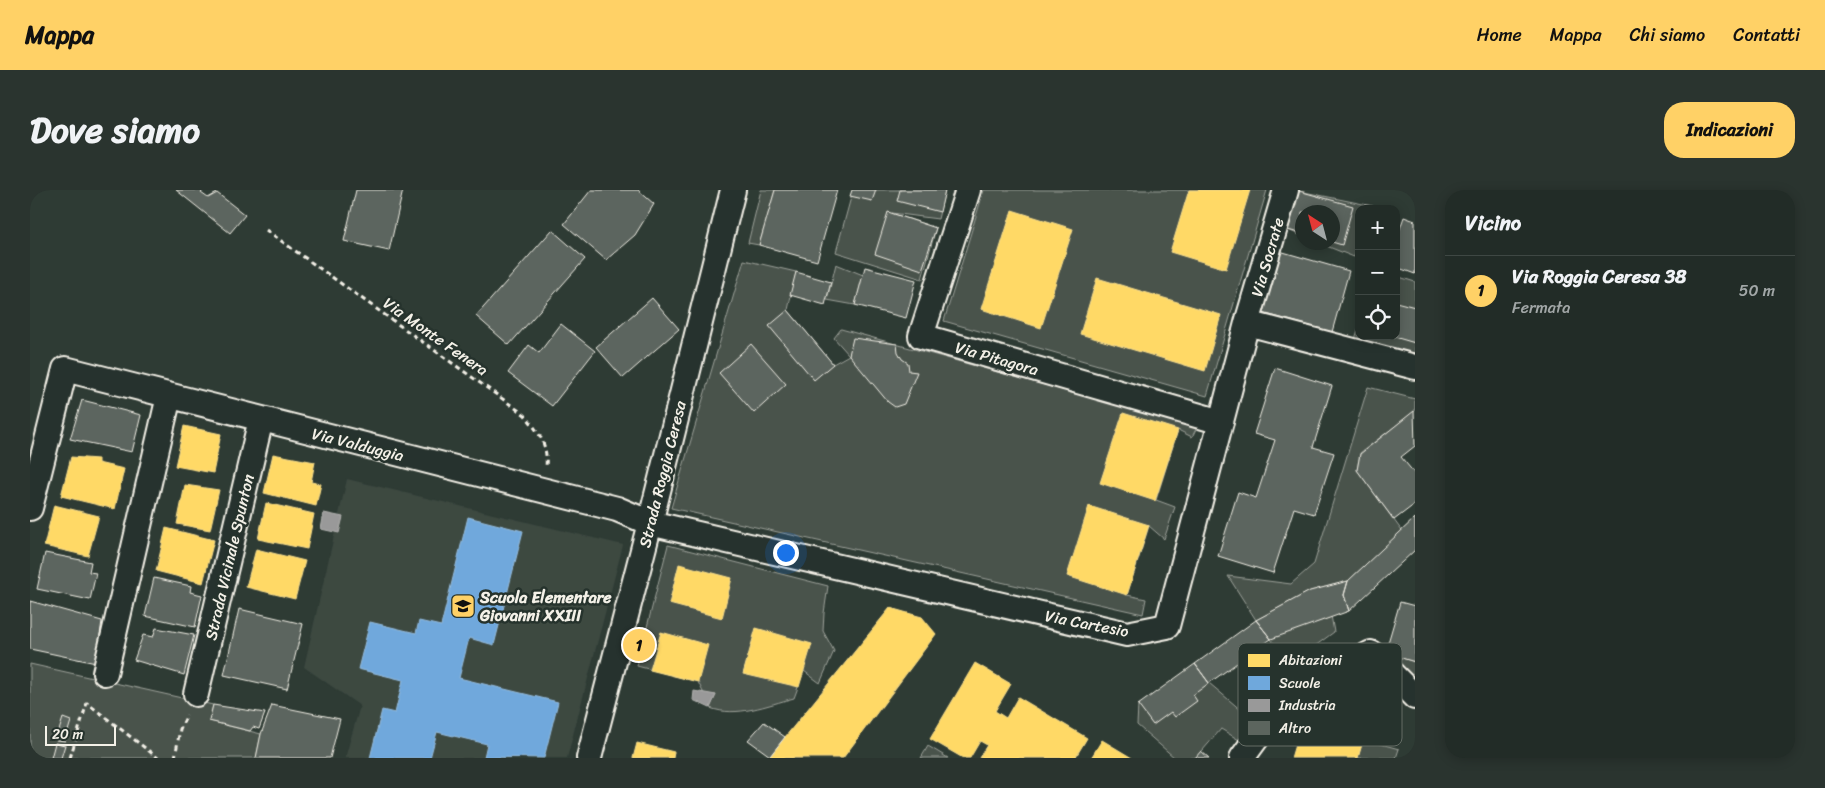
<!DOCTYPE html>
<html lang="it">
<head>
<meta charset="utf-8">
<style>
	body { margin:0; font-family:Sriracha,sans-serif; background:#2a342f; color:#f1f3f6 }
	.controls { position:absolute; right:15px; top:15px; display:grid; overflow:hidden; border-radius:10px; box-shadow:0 2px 12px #0003 }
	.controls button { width:45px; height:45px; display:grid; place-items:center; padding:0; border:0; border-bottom:1px solid #3f4844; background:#222c27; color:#f1f3f6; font:25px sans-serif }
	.compass { position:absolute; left:1265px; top:15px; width:45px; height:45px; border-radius:50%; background:#222c27; box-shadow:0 2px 12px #0003; rotate:324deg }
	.scale { position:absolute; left:15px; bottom:12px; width:71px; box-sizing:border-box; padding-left:5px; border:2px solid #f4f1e8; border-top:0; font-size:14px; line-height:18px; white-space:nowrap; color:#f4f1e8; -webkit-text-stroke:4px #26332d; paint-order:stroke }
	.you { position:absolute; left:755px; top:362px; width:18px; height:18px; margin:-12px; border:4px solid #fff; border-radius:50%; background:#1a73e8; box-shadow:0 0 0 8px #1a73e833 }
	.badge { display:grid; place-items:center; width:32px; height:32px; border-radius:50%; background:#ffd166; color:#111; font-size:16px; font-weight:700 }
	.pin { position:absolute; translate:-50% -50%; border:2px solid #fff; box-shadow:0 1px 5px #0006 }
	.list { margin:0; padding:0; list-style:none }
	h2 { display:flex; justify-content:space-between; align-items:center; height:65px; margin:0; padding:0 20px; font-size:21px }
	h2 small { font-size:16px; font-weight:400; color:#a2a7a7 }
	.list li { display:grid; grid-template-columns:32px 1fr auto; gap:15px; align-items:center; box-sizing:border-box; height:70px; padding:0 20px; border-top:1px solid #3f4844 }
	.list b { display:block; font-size:19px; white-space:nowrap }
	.list p { margin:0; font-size:16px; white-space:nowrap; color:#a2a7a7 }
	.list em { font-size:16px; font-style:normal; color:#a2a7a7 }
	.icon { flex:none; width:28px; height:28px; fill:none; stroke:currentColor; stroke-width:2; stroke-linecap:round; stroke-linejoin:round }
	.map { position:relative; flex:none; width:1385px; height:568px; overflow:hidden; border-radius:20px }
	header { display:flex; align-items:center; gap:30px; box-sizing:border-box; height:70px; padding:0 25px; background:#ffd166; color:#111 }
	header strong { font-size:24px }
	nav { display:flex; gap:28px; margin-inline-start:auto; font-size:18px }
	.intro { display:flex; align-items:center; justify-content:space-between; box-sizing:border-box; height:120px; padding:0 30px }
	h1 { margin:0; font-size:35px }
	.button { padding:12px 22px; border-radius:20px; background:#ffd166; color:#111; font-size:18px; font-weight:700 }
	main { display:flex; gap:30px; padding:0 30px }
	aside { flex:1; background:#222c27; border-radius:20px; box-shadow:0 2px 12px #0003 }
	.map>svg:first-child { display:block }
	.built { fill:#3c4841 }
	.green { fill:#48524c; stroke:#9ea29a }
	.homes { fill:#ffd966; stroke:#fce08d }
	.schools { fill:#6fa8dc; stroke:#97bee0 }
	.industry { fill:#999; stroke:#b4b3b1 }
	.building { fill:#5c655e; stroke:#f4f1e8 }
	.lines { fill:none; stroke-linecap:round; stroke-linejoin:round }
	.street-casing { stroke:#f4f1e8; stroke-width:28 }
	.path { stroke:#f4f1e8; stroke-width:3; stroke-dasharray:5 4; stroke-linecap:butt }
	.street { stroke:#26332d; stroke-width:24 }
	.labels { text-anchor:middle; stroke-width:5; stroke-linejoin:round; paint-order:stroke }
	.street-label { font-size:16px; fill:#f4f1e8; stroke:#26332d }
	.poi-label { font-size:16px; font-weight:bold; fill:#f4f1e8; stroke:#26332d; text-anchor:start }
	.key { fill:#26332d; stroke:#646c65; stroke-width:1 }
	.key-label { font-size:14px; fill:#f4f1e8 }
</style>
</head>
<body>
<header>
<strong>Mappa</strong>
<nav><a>Home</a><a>Mappa</a><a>Chi siamo</a><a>Contatti</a></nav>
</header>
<div class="intro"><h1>Dove siamo</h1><a class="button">Indicazioni</a></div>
<main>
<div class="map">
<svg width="1385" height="568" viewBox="0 0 1385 568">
	<rect width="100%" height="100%" fill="#2e3b34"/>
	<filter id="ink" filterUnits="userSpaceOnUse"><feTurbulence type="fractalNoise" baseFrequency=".02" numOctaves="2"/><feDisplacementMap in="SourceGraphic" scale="10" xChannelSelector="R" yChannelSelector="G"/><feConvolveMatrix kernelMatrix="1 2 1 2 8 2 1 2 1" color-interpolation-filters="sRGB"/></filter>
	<g filter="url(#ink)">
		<path class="built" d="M317,289L593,355L537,568H315L330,516L274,477Z"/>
		<path class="green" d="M731,0H745L729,55L718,53Z
			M823,0H915L908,29L862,23L906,38L892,89L806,62Z
			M954,0H1237L1177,206L914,131Z
			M1269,1L1343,16L1342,19H1329V55L1324,67L1289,53L1302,52V22H1272V46L1258,40Z
			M714,70L766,82L758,120L803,174L819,165L804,148L811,139L1167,237L1162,247L1148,240L1126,310L1145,317L1134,349L1119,336L1097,405L1116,409L1113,424L641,318Z
			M806,74L833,85L825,115L797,110Z
			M1366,86L1385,92V165L1325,149L1329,137V146H1366Z
			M1338,197L1385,209V221L1330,263L1327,280L1372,341L1318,391L1280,401L1226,430L1198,386L1261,394L1284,374Z
			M638,355L798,396L794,423L793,441L804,461L790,493L774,481L764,508C737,515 707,528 680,518L686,505L674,504L668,492L607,476Z
			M1300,420L1304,442L1258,476L1241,449Z
			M1355,463L1385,472V497Z
			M0,474L183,515L179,531L231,544L226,568H0Z
			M1179,493L1225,532L1209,550L1191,539L1166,568H1145L1107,535L1108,515Z
			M1333,549L1369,559L1366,568H1328Z
			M898,556L918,568H891Z"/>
		<path class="homes" d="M1159,0H1220L1196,79L1140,62Z
			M982,20L1043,39L1011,138L951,119Z
			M1067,88L1191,125L1175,181L1050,144Z
			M1093,223L1148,240L1125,311L1070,293Z
			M154,236L191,244L183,283L145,276Z
			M243,264L285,272L281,292L291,294L286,316L234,303Z
			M41,267L68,269V273L94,279L85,319L31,306Z
			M155,295L189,300L180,340L147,334Z
			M236,313L284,324L277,359L228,349Z
			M24,315L69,326L58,366L14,356Z
			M1059,316L1119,335L1097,405L1037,386Z
			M136,338L184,350L173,393L126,381Z
			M226,359L275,371L265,409L216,397Z
			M649,374L702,388L692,428L639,414Z
			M860,418L892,427L906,444L813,568H738Z
			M726,438L782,454L769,497L713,484Z
			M631,442L678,455L668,492L620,480Z
			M945,473L981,494L965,521L976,528L988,507L1057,548L1045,568H949L957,555L950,551L940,568H933L900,549Z
			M1298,518L1339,530L1328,568H1261L1273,528L1293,534Z
			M1072,550L1102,568H1061Z
			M607,553L644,562L643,568H603Z"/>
		<path class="schools" d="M438,327L493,341L464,455L439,448L429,488L528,512L514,568L454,567L457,554L407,542L400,568H340L352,520L365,523L373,490L328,479L340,432L386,443L389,431L411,436Z"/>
		<path class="industry" d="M294,323L313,327L309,343L291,339Z
			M664,501L686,505L680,518L663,510Z"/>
		<path class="building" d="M146,0H174L171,3L178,8L187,3L215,25L200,43Z
			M326,0H373L359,61L314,51Z
			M561,0H608L624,14L605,45L576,70L534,34Z
			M745,0H807L787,71L729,55Z
			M822,0H846L842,11L820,6Z
			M870,0H915L910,22L867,11Z
			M1269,1L1323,16L1312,55L1302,52V22H1272V44L1258,40Z
			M858,22L906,38L892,80L845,64Z
			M1374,27L1385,31V84L1366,77V50Z
			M522,40L555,69L479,155L446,126Z
			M1246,60L1319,81L1302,142L1229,122Z
			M835,77L886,90L876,128L825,115Z
			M766,82L801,92L795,115L760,105Z
			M622,108L649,139L593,188L566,157Z
			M1366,112L1385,117V153L1361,146H1366Z
			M758,120L803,174L784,190L739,136Z
			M531,134L565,161L522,216L478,183L499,155L509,163Z
			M823,148L867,154L868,162L872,169L878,173L879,181L887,182L874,214L865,217L858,212L819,165Z
			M721,154L756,194L724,223L689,183Z
			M1245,178L1302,196L1283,257L1304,263L1284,324L1264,318L1243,383L1188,366L1208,302L1226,308L1245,250L1224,244Z
			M52,210L111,225L102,262L40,249Z
			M1384,221L1385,256L1371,267L1385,284V314L1364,330L1327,280L1330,264Z
			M1385,328V360L1319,421L1314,405L1318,391Z
			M15,363L61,372L59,382L66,383L60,410L7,399Z
			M124,388L161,396L160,402L172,405L165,437L115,426Z
			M1318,391L1314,405L1319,421L1241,449L1226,430L1280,401Z
			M0,411L72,431L66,473L0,459Z
			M1370,412L1385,416V472L1355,463Z
			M209,419L273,434L257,499L194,485Z
			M1226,430L1241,449L1179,493L1165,474Z
			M126,438L164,445L154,485L104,470L113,445L123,447Z
			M1165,474L1179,493L1163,505L1167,511L1145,527L1141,522L1123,535L1108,515Z
			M183,515L235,523L229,539L223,537L220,541L179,531Z
			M242,515L310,529L300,568H226L231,544Z
			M33,528L41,531L35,551L26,550Z
			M734,532L755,547L740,566L718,550Z
			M25,553L35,555L31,568H21Z
			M1171,561L1179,568H1165Z"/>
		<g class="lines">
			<g class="street-casing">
				<path id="street" d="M938,0L891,146L1191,232
					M1217,133L1256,0
					M0,318L35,179L587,319L620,333L1097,444L1137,436L1217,133L1385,177
					M75,483L139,206
					M166,504L231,229
					M559,568L620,333L703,0
					M1212,568L1247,520L1277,497L1341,463L1385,507"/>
			</g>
			<path class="path" d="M236,40L495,225C509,243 518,254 516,277
				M40,568L57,513L128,568
				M145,568L150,539L157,525"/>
			<use href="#street" class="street"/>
		</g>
	</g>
	<defs>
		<g id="school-square" transform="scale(1.25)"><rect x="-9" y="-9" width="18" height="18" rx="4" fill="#ffd166" stroke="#26332d"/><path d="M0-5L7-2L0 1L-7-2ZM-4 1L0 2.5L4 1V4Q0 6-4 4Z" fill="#111"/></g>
	</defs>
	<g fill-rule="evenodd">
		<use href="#school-square" x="433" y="416"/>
	</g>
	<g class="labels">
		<g class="street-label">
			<text transform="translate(1237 67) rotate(-74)" y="6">Via Socrate</text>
			<text transform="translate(406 146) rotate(35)" y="6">Via Monte Fenera</text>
			<text transform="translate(967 168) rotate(16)" y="6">Via Pitagora</text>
			<text transform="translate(328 254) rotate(14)" y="6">Via Valduggia</text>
			<text transform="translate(632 284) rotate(-76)" y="6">Strada Roggia Ceresa</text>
			<text transform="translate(199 367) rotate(-77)" y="6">Strada Vicinale Spunton</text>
			<text transform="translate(1057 433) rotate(11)" y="6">Via Cartesio</text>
		</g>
		<g class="poi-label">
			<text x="450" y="413">Scuola Elementare<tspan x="450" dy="18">Giovanni XXIII</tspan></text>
		</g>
	</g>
	<rect x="1208" y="453" width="164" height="103" rx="8" class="key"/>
	<rect x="1218" y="464" width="22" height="13" fill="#ffd966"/>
	<rect x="1218" y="486" width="22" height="14" fill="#6fa8dc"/>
	<rect x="1218" y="509" width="22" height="13" fill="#999"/>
	<rect x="1218" y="531" width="22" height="14" fill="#5c655e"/>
	<g class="key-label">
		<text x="1249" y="475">Abitazioni</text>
		<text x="1249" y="498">Scuole</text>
		<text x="1249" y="520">Industria</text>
		<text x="1249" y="543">Altro</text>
	</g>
</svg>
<div class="controls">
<button>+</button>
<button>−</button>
<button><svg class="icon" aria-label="locate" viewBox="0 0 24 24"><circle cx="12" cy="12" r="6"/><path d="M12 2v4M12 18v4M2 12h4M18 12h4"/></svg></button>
</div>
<svg class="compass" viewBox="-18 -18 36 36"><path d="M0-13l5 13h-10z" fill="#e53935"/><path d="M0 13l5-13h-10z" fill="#a2a7a7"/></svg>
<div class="scale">20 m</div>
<div class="you"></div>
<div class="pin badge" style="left:609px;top:455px">1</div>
</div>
<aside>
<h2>Vicino<small></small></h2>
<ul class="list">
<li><span class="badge">1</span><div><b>Via Roggia Ceresa 38</b><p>Fermata</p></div><em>50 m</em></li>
</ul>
</aside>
</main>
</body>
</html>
